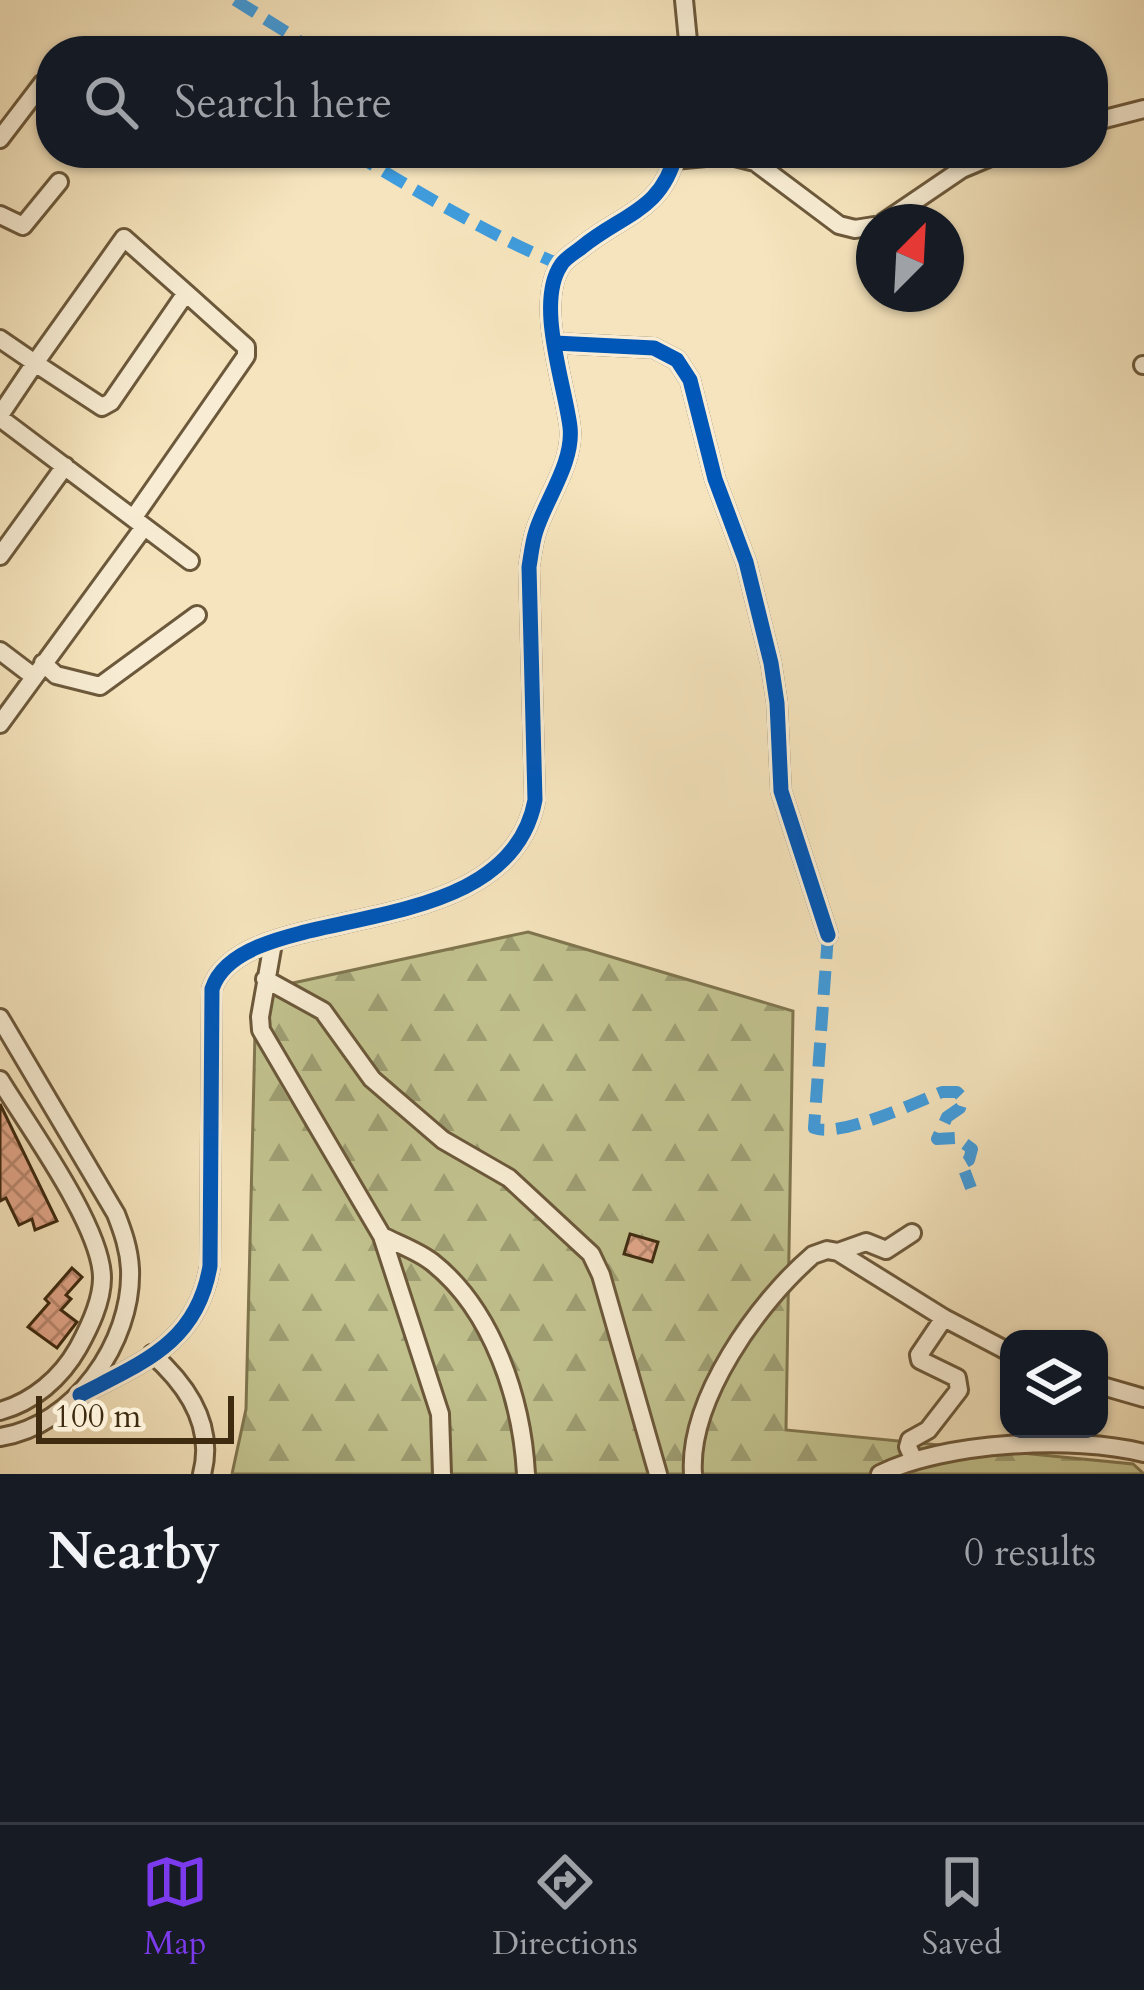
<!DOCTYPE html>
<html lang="en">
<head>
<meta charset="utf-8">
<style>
	body { margin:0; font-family:Cardo,serif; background:#20242c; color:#f1f3f6 }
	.controls { position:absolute; right:36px; bottom:36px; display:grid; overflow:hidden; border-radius:24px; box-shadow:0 3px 9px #0004 }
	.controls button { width:108px; height:108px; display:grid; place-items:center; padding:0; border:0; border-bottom:3px solid #363941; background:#171b24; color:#f1f3f6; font:60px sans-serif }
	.compass { position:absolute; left:856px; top:204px; width:108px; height:108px; border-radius:50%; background:#171b24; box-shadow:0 3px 9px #0004; rotate:24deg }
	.scale { position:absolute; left:36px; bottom:30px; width:198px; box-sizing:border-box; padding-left:12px; border:6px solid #3e2b10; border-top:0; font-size:33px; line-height:42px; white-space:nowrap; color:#3e2b10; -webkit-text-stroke:9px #f8edd4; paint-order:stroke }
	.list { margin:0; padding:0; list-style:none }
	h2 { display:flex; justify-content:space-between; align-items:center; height:156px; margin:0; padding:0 48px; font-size:51px }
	h2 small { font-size:39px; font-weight:400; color:#9ea1a6 }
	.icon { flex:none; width:66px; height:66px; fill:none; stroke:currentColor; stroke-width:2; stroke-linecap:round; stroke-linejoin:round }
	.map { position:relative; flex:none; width:1144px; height:1474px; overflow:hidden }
	.search { position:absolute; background:#171b24; box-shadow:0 3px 9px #0004; left:36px; right:36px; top:36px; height:132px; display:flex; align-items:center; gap:30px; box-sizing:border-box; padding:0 42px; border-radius:48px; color:#9ea1a6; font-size:45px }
	.sheet { height:348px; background:#171b24 }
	nav { display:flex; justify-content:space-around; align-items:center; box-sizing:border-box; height:168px; border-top:3px solid #363941; background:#171b24; font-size:33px; color:#9ea1a6 }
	nav a { display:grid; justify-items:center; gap:6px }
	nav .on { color:#7c3aed }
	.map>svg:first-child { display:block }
	.forest { fill:url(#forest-firs); stroke:#80764f; stroke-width:3 }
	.building { fill:url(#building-cross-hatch); stroke:#3e2b10; stroke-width:3 }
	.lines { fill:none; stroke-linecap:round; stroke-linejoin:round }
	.minor-casing { stroke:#6c593b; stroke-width:22 }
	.minor { stroke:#f8edd4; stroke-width:16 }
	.quiet { stroke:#3f9cde; stroke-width:12; stroke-dasharray:24 12; stroke-linecap:butt }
	.cycleway-casing { stroke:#f8edd4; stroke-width:22 }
	.cycleway { stroke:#0057b8; stroke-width:15 }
</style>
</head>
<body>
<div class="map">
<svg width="1144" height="1474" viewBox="0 0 1144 1474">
	<defs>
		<pattern id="forest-firs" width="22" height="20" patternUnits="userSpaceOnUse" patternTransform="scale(3)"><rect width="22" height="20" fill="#c1c28e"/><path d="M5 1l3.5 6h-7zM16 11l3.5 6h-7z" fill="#9e9e73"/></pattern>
		<pattern id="building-cross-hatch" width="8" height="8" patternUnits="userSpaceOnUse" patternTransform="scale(3)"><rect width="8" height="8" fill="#e3a78b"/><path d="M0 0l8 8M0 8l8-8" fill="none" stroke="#b98870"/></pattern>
	</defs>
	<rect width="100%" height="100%" fill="#f5e4bd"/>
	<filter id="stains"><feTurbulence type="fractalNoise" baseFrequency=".00167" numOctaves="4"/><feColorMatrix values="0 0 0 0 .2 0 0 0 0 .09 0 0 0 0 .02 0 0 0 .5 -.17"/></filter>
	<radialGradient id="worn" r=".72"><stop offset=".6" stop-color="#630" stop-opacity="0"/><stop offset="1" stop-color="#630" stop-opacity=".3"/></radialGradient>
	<path class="forest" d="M528,932L793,1011L786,1430L1133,1464L1144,1474H232L246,1409L256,991Z"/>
	<path class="building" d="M0,1104L57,1221L35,1230L32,1219L19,1225L6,1198L0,1201Z
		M630,1234L658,1242L652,1262L624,1254Z
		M72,1268L82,1277L66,1295L71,1299L61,1310L77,1322L57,1348L28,1327L49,1303L45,1299Z"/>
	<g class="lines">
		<g class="minor-casing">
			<path id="minor" d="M684,0L689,51
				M1093,122L1144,109
				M0,139L42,84
				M674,160L727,155L755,162L839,225L855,229L874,226
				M0,215L23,226L59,182
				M884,222L962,169L1000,153
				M124,238L186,293L111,402L102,407L35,363Z
				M0,339L35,363L0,415
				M555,343L654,348L677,360L690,380L715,479L746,562L771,663L777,703L781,791L828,935
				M1143,365H1144
				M0,418L190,561
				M134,517L246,356V347L186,293
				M0,556L65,466
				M0,651L33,676
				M43,663L56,675L100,686L197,615
				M0,724L144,527
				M273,943L260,1017L261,1030L382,1236L440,1414L442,1474
				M265,979L323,1011L372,1079L443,1140L509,1178L591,1254L601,1275L658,1474
				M0,1018L116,1214C123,1232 129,1249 130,1269C133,1342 74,1426 0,1437
				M0,1080C28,1126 102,1227 102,1278C102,1302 89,1328 78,1348C61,1378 33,1402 0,1411
				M382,1236C398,1244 418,1251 432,1262C493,1310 522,1400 526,1474
				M838,1252L866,1242L886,1250L912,1233
				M152,1354C187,1385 215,1425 202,1474
				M1099,1385L1144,1398
				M80,1395C143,1362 197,1343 210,1266L212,989C241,897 507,951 535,800L529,567C531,556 532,543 536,531C546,499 574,462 570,427C565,385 535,303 561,265C565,258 576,252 582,247C622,214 662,211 676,153
				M913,1458L908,1447L910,1440L928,1430L959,1390L957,1378L920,1360L919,1355L944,1318
				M693,1474C688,1400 758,1302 813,1255L827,1250L838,1252L944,1318L1009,1352
				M880,1474C945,1442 1074,1435 1144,1453"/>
		</g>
		<use href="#minor" class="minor"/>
		<path class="quiet" d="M235,0L296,38L304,51
			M353,153C420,193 489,235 561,265
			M828,935L814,1128C839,1138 915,1103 942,1092H957L963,1098L960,1108L947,1117L937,1139L957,1138L972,1149L969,1160L962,1164L971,1188"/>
		<g class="cycleway-casing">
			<path id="cycleway" d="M555,343L654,348L677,360L690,380L715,479L746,562L771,663L777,703L781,791L828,935
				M80,1395C143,1362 197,1343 210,1266L212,989C241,897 507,951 535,800L529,567C531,556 532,543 536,531C546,499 574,462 570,427C565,385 535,303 561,265C565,258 576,252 582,247C622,214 662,211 676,153"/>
		</g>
		<use href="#cycleway" class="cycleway"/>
	</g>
	<rect width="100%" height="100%" filter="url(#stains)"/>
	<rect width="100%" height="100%" fill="url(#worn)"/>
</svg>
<div class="controls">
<button><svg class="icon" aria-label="layers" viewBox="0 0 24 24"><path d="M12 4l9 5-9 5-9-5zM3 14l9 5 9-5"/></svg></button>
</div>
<svg class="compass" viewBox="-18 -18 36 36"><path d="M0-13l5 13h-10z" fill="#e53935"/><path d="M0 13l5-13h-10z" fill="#9ea1a6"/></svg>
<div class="scale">100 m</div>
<div class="search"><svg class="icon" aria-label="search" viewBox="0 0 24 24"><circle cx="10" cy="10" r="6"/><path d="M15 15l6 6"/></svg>Search here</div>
</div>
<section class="sheet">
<h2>Nearby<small>0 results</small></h2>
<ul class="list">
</ul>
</section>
<nav>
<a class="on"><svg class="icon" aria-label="map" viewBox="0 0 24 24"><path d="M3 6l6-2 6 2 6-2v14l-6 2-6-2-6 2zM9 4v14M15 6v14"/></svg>Map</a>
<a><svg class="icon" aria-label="directions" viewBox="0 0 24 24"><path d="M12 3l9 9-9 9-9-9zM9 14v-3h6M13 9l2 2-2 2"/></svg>Directions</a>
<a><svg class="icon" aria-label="saved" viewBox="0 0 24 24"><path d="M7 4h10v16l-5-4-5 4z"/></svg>Saved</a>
</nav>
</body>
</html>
